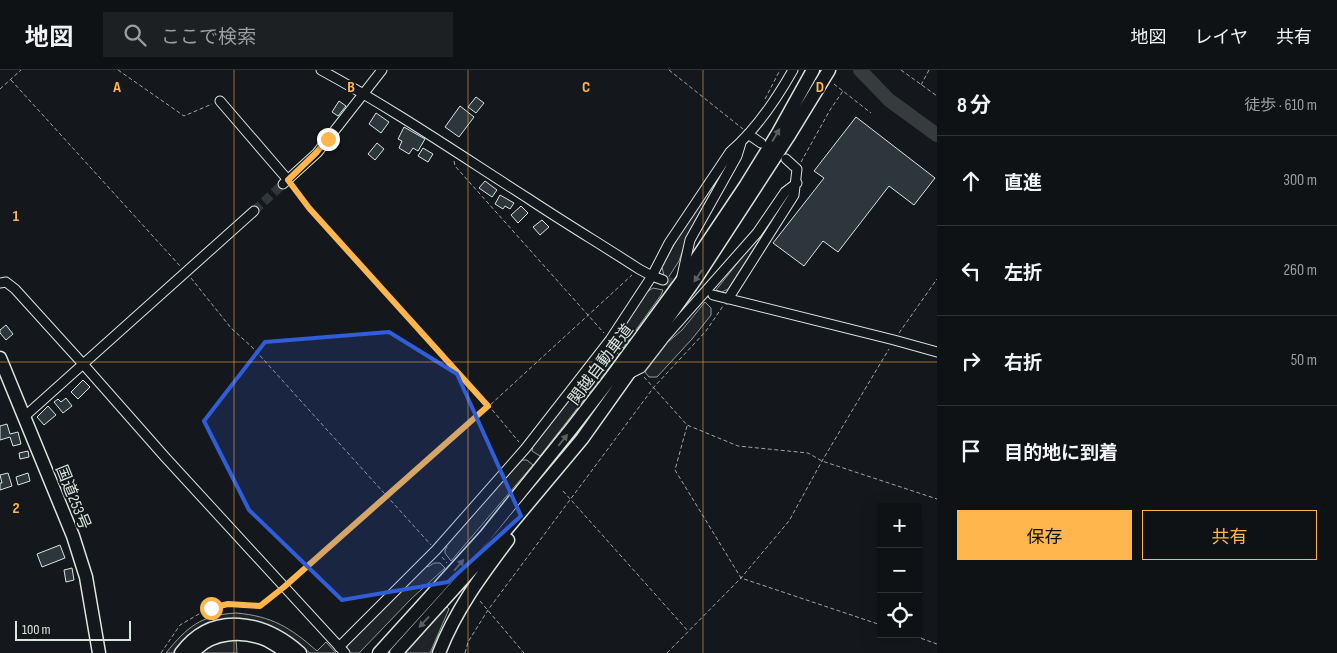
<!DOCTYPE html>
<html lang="ja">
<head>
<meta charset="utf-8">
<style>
	body { margin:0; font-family:"Sofia Sans Condensed","Noto Sans JP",sans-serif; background:#1d2022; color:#f1f3f6 }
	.controls { position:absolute; right:15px; bottom:15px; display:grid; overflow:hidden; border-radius:0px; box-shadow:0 5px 20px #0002 }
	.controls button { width:45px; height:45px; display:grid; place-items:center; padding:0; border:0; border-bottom:1px solid #2f3234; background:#0f1215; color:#f1f3f6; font:25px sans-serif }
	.scale { position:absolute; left:15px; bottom:12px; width:116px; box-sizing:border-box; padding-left:5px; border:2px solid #d8e6dc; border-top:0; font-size:14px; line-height:18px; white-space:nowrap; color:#d8e6dc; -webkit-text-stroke:4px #14181c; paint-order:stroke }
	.stop { position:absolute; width:15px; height:15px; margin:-11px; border:4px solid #ffb74d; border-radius:50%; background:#fff }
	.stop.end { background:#ffb74d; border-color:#fff; box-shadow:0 1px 5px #0008 }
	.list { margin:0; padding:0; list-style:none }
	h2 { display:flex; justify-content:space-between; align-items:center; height:65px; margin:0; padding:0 20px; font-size:21px }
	h2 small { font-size:16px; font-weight:400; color:#9b9ea0 }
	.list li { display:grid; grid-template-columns:32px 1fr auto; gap:15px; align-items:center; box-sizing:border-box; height:90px; padding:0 20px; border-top:1px solid #2f3234 }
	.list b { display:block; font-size:19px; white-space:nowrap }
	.list em { font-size:16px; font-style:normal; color:#9b9ea0 }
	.actions { display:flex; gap:10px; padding:15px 20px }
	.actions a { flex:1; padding:11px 0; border:1px solid #ffb74d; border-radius:0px; text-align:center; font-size:18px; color:#ffb74d }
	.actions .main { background:#ffb74d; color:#111 }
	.icon { flex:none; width:28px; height:28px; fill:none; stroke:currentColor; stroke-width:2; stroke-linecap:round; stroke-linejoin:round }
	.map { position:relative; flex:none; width:937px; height:583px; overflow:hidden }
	header { display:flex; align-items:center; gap:30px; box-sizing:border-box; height:70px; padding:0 25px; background:#0f1215; border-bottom:1px solid #2f3234 }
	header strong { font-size:24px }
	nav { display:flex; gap:28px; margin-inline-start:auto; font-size:18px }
	.search { width:350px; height:45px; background:#1d2022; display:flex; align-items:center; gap:12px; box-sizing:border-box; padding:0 18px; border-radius:0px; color:#9b9ea0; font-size:19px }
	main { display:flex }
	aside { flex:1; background:#0f1215 }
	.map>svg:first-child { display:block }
	.green { fill:#202428; stroke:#939e99 }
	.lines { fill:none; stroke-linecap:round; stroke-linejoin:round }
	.river { stroke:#363b3e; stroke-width:14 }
	.building { fill:#2c363c; stroke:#d8e6dc }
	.minor-tunnel { stroke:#313739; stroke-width:9; stroke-dasharray:9 4.5; stroke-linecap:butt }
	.minor-casing { stroke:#d8e6dc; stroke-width:11 }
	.highway-casing { stroke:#d8e6dc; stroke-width:15 }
	.path { stroke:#9da8a2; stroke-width:1; stroke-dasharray:4 2.5; stroke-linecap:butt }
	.minor { stroke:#14181c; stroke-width:9 }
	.highway { stroke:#14181c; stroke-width:12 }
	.oneway { fill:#59605f }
	.route { stroke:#ffb74d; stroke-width:6 }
	.marked { fill:#305dd8; fill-opacity:0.2; stroke:#305dd8; stroke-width:4; stroke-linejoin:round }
	.grid { fill:none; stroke:#ffb74d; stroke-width:1; stroke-opacity:0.55 }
	.labels { text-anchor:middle; stroke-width:4; stroke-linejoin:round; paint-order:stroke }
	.street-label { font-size:16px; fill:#d8e6dc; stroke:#14181c }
	.grid-label { font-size:16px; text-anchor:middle; font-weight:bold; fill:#ffb74d; stroke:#14181c; stroke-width:4; stroke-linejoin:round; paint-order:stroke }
</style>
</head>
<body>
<header>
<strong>地図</strong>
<div class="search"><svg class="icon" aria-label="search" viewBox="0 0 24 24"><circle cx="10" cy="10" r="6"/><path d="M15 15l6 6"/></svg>ここで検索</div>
<nav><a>地図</a><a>レイヤ</a><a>共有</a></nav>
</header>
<main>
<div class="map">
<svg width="937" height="583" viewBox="0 0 937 583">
	<rect width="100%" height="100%" fill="#14181c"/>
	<path class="green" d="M724,99L690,160L679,191L668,208L664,206L662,197L677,169Z
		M783,133L728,219L722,222L716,220L759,166Z
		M653,218L663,220L661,225L623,278L618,273L616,266L645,223Z
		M705,232L711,238V245L692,269L657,307H649L645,302L668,272L682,260Z
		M613,278L619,285L540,386L532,381L533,375L606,279Z
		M522,390H527L533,395L451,491L445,483V480L447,477L446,475Z
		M434,493H440L445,498L411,529L359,583H350L347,580V575L426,495L428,497Z
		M446,536L449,539L430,583H404Z
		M236,543C272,546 291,558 317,581L326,572L336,583H310L291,568L277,560L266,555L176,583H166C187,557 201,545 236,543Z
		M236,569L237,583H201C213,573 221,571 236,569Z"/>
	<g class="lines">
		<path class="river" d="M860,0L889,30L937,65"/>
	</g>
	<path class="building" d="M476,27L484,33L476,43L468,37Z
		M339,31L346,36L338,46L332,42Z
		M460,36L474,47L459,67L445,57Z
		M376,43L389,52L381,63L369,54Z
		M856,47L935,108L914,135L889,116L838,182L823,171L804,196L773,173L824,108L814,101Z
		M404,57L425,69L418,81L413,78L409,84L399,78L402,71L398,69Z
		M377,73L384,79L375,90L368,84Z
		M423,78L433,84L428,92L418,86Z
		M485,111L497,120L492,127L479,118Z
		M500,125L514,133L510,139L505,136L503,139L495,134Z
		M521,136L528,143L518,153L511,145Z
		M542,150L549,157L540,165L533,157Z
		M6,255L13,264L6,270L0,263V260Z
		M83,310L90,317L78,329L71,322Z
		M66,328L72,336L63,343L54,332L58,329L61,332Z
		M48,336L56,345L44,355L37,347Z
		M7,354L10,364L18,362L21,374L13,376L10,367L0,370V356Z
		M28,381L29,387L20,389L19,383Z
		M8,403L12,416L0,420V413H2L0,405Z
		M28,403L30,411L18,415L16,407Z
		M60,475L65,488L42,497L37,484Z
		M72,498L74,510L66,512L64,500Z"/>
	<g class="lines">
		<path class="minor-tunnel" d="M254,141L283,114
			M663,210L711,224"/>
		<g class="minor-casing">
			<path id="minor" d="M321,0C393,39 460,85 529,129C565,153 602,175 639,199L652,206L663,210
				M220,31L288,110
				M748,64L761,73
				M283,114L317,83L382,0
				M682,206L690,170L737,86L741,73
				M0,213L6,212L15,219L83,294L165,387L345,583
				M713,225L894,270L937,282
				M728,229L794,125L797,99L786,89
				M631,303L641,298L665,267L757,163L785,122L797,113
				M24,347L254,141
				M339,577L436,480L525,379L610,270L652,206L669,173L730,82C756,60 776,30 793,0"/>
		</g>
		<g class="highway-casing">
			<path id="highway" d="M0,288L73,466L86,507L99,583
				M181,583C213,540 264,551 300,583
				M193,583C210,561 243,560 267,570C274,574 281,578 287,583
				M379,583L486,465L572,358L610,309L681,212L746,115L778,63L813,0
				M396,583L495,473L582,369L695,210L788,67L829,0
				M439,583C455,541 481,506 508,470"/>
		</g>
		<path class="path" d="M118,0L184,46L212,34
			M669,0L743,59
			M901,0L937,26
			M11,10L180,196
			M834,14L871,43
			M921,15L929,0
			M0,19L21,0
			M765,29L780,0
			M454,91L455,96L604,263
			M801,92L830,40L843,21
			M293,117L309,138L489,336L519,372
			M191,208L231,258L254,279L431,475
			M899,263L937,209
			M644,307L687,355L738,376L808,383L822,391L937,429
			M687,356L675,400L741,508L881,555
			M563,421L688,561
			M442,487L447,493
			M291,511L489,336L632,205
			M480,531L524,583
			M909,564L937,574
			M161,583L180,555L211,537L228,534L260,536L278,521
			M465,583L468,572L488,540L654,317L706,261L723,236
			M667,583L741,508L789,451L822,391L889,279"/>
		<use href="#minor" class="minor"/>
		<use href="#highway" class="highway"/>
	</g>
	<defs><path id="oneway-solid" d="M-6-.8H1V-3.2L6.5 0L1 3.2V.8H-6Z" transform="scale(1.25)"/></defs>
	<g class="oneway">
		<use href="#oneway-solid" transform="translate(776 65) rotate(-59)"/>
		<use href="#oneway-solid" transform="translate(698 206) rotate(124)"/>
		<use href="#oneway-solid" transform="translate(563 370) rotate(-51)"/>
		<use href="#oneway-solid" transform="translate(459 495) rotate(-49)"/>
		<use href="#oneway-solid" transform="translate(424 552) rotate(133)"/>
	</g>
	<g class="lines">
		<path class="route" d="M211,538L228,534L260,536L284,517L488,336L309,138L288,110L316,83L328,69"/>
	</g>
	<path class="marked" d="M389,262L457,304L521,446L448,512L342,530L249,440L204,351L265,272Z"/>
	<path class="grid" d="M234,0V583M468,0V583M703,0V583M0,292H937"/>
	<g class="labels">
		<g class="street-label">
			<text transform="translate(600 294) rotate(-53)" y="6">関越自動車道</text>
			<text transform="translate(74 427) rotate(68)" y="6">国道253号</text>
		</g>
	</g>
	<g class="grid-label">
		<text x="117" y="22">A</text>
		<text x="351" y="22">B</text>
		<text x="586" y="22">C</text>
		<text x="820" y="22">D</text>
		<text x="16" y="151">1</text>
		<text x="16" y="443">2</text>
	</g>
</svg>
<div class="controls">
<button>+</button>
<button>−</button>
<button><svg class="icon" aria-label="locate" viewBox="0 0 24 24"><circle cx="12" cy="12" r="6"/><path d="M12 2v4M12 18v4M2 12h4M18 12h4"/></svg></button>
</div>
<div class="scale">100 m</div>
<div class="stop" style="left:211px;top:538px"></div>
<div class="stop end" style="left:328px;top:69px"></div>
</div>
<aside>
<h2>8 分<small>徒歩 · 610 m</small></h2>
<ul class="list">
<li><svg class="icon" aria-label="ahead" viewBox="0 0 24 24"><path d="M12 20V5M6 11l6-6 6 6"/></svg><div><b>直進</b></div><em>300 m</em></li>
<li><svg class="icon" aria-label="left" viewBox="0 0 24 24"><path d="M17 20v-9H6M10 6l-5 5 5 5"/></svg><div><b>左折</b></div><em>260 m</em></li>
<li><svg class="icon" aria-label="right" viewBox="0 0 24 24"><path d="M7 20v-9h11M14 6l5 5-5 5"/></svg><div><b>右折</b></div><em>50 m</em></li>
<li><svg class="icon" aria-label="arrive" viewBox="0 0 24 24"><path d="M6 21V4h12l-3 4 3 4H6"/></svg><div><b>目的地に到着</b></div></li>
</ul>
<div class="actions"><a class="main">保存</a><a>共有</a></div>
</aside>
</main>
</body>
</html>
